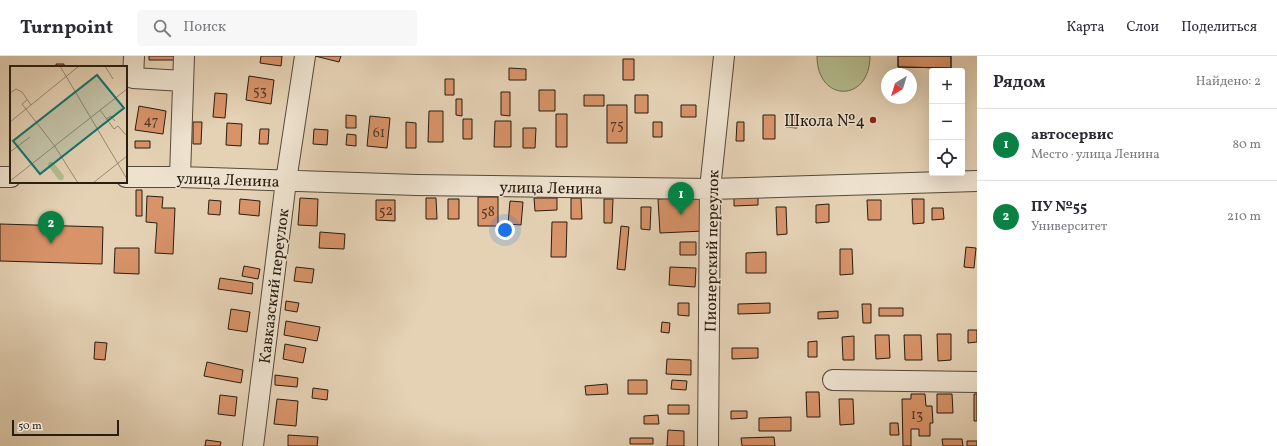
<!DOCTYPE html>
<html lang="ru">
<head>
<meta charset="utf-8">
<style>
	body { margin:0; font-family:Vollkorn,serif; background:#f7f7f7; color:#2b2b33 }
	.controls { position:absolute; right:12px; top:12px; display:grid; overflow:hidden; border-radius:4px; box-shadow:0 4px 16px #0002 }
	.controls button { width:36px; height:36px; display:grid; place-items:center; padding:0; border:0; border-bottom:1px solid #e1e1e2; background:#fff; color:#2b2b33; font:20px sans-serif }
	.compass { position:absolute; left:881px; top:12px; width:36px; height:36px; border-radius:50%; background:#fff; box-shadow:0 4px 16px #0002; rotate:218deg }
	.scale { position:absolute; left:12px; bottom:10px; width:107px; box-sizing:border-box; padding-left:4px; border:2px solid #271d11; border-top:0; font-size:11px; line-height:14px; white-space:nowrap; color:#271d11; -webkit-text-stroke:3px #eee2cf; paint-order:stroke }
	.you { position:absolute; left:505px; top:174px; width:14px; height:14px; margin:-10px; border:3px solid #fff; border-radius:50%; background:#1a73e8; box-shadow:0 0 0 6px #1a73e833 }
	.badge { display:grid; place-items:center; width:26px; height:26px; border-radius:50%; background:#0b8043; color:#fff; font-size:13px; font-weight:700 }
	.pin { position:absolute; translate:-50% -33px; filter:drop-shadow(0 1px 2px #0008) }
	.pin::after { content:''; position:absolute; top:21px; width:14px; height:12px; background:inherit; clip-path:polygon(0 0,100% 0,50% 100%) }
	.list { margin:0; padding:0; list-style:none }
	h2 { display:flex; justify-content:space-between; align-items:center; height:52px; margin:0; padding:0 16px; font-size:17px }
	h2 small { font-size:13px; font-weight:400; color:#7c7c81 }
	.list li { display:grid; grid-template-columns:26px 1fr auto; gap:12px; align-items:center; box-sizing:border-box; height:72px; padding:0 16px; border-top:1px solid #e1e1e2 }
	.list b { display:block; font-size:15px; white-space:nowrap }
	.list p { margin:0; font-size:13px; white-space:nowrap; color:#7c7c81 }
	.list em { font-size:13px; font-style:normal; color:#7c7c81 }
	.icon { flex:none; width:22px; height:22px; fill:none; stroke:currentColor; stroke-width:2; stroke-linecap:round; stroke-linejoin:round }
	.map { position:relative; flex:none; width:977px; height:390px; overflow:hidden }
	header { display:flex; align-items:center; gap:24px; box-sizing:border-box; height:56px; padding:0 20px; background:#fff; border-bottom:1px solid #e1e1e2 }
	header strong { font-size:19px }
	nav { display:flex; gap:22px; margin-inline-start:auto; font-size:14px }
	.search { width:280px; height:36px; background:#f7f7f7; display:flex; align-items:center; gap:10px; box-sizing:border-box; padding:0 14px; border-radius:4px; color:#7c7c81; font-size:15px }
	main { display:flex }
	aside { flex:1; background:#fff }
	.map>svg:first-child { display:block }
	.green { fill:#b4bc8e; stroke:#6e6c50 }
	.building { fill:#d89369; stroke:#271d11 }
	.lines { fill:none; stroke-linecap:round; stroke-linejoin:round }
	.minor-casing { stroke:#564a3a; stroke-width:22 }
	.minor { stroke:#eee2cf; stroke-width:20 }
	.poi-dot { fill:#8f2418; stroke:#eee2cf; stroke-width:1.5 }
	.labels { text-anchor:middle; stroke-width:3; stroke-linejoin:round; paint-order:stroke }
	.number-label { font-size:14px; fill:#533a27 }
	.poi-label { font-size:16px; fill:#271d11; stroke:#eee2cf; text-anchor:end }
	.street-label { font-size:16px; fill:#271d11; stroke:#eee2cf }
	.inset-road { fill:none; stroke:#998a73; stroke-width:1 }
	.view { fill:#0f766e; fill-opacity:0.15; stroke:#0f766e; stroke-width:2 }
	.inset-edge { fill:none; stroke:#271d11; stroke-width:2 }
</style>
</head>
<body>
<header>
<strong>Turnpoint</strong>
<div class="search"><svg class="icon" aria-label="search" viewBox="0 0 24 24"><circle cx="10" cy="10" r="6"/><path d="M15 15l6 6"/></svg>Поиск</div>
<nav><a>Карта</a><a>Слои</a><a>Поделиться</a></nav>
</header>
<main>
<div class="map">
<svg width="977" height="390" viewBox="0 0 977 390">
	<rect width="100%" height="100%" fill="#e5d2b5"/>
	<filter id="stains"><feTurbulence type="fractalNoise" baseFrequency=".005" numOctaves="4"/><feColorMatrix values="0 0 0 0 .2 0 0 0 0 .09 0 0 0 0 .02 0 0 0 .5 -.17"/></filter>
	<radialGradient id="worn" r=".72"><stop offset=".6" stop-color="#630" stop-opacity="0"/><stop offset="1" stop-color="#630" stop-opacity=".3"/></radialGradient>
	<path class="green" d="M817,0H870C870,47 817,47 817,0Z"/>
	<path class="building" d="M149,0H177V4H149Z
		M261,0H282L281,10L260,7Z
		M315,0H341L339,6Z
		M898,0H951V12L898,11Z
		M898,0H951V12L898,11Z
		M623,3H634V24H623Z
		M56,8H64V11H56Z
		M509,12L526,13V24H509Z
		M249,20L274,24L271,48L246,44Z
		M445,23H454V39H445Z
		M539,34H555V55H539Z
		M501,36H510V60L501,59Z
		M215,37L227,38L225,62L213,61Z
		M584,39H604V50H584Z
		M635,39H648V57H635Z
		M456,43H462V60L456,59Z
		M607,49H627V87H607Z
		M681,49H696V61H681Z
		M139,50L166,55L163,78L135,74Z
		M429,55H443V86H428Z
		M556,58H567V91H556Z
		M346,59L356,60V72H346Z
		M763,59H775V83H763Z
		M370,60L390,62L387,92L367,90Z
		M787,60L798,61L797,72L786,71Z
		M463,63H472V83H463Z
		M495,65H511V91H494Z
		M193,66H202L201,88H193Z
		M406,66L416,67V92H406Z
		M653,66H662V81H653Z
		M737,66H744V85H736Z
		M227,67L242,68L241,90L226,89Z
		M523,72H536L535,92H523Z
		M260,73H269L268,88H259Z
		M314,73L328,74L327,89L313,88Z
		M347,78L356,79V90L346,89Z
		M135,85H150V92H135Z
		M136,134H142V160H136Z
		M734,135H758V149L734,150Z
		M147,140L163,141L162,152H175L173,198L155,197L157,167L146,166Z
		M478,141H498V170H478Z
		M702,141L704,175L660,177L658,143Z
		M300,142L318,143L317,170L298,169Z
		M426,142H436L437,163H426Z
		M534,142H557V154L535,155Z
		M571,142H581L582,163H571Z
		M240,143L260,145L259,160L239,158Z
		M448,143H459V163H448Z
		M604,143H613L612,167H604Z
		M912,143H924V167L913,168Z
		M209,144L221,145L220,159L208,158Z
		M376,144H395V165L376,164Z
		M867,144H881V164H868Z
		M510,145L523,146L521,169L508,168Z
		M829,148V166L816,167V149Z
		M641,151H651L650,174L641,173Z
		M776,151H786L787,178L777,179Z
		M932,152H943L944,163L932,164Z
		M552,166H567L566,201H551Z
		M0,168L103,171L102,208L0,205Z
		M621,170L629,171L625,214L617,213Z
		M320,176L345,178L344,193L319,192Z
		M680,186H696V199H680Z
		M966,191L976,192L974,212L964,211Z
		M115,192H139V218L114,217Z
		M840,193H852L853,218L840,219Z
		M766,196V217H746V197Z
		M244,210L260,213L258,223L242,220Z
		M296,211L314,213L312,227L294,225Z
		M670,211L696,212L695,231L669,229Z
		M220,222L253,227L252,238L218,233Z
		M286,245L299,247L297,256L285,254Z
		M678,247H689V260L678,259Z
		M770,247V257L738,258V248Z
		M862,248H871V267H863Z
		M879,252H903V260H879Z
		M231,253L250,256L247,276L228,273Z
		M838,255V262L818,263V256Z
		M286,265L320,271L317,285L284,279Z
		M662,266L670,267L669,277L661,276Z
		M968,274H977V286L968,287Z
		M937,278H951V304L938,305Z
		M875,279H889L890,302L876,303Z
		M904,279H921L922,304H905Z
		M854,280V304H843L842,281Z
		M817,285V301H808V286Z
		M95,286L107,287L105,304L94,303Z
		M285,288L306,292L303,307L283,303Z
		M732,292H758V302L732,303Z
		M667,303L691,304V319L666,318Z
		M207,306L243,314L241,327L204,320Z
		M275,319L298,322L297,331L275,329Z
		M628,324H647V338H628Z
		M672,324L687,325L686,334L671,333Z
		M607,328L608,338L586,339L585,330Z
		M313,332L328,334L327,344L312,342Z
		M806,336H819L820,361H807Z
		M911,338H925L926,350H932L933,367H930V380H919V373H911V390H903L902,343H911Z
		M937,338H952L953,357H937Z
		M974,338H977V365H974Z
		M220,339L237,341L235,360L218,358Z
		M277,343L298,345L296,370L274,368Z
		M839,343H853L854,368L840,369Z
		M668,349H689V358H668Z
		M731,355H747V362L731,363Z
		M658,359L659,368H644V360Z
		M791,361V375H759V362Z
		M890,367H898L899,379H890Z
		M668,374L684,375V390H667Z
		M288,379L318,381L317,390H288Z
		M774,381L775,390H742L741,382Z
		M630,382H653V388H630Z
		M942,383H962L963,390H943Z
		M206,384L221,386L220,390H205Z
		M967,385H977V390H967Z"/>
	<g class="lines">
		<g class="minor-casing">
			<path id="minor" d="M134,0L133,22L183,25
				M0,121H11
				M126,121H180L416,129L710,133L977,125
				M180,121L184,0
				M833,324L977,326
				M253,390L286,125L305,0
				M708,390L710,133L724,0"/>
		</g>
		<use href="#minor" class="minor"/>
	</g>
	<circle class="poi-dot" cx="873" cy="64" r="4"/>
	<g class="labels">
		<g class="number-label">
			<text x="260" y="39">53</text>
			<text x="151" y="69">47</text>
			<text x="617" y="73">75</text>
			<text x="379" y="81">61</text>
			<text x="386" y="159">52</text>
			<text x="488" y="160">58</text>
			<text x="917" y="363">13</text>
		</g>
		<g class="poi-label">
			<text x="865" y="70">Школа №4</text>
		</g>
		<g class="street-label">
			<text transform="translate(228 123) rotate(2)" y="6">улица Ленина</text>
			<text transform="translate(551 131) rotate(1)" y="6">улица Ленина</text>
			<text transform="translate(711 195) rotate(-89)" y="6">Пионерский переулок</text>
			<text transform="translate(273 230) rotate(-83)" y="6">Кавказский переулок</text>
		</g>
	</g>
	<g transform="translate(10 10)">
		<rect width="117" height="117" fill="#e5d2b5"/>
		<path d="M39,96H43L54,110L53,114H49L38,100Z" fill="#b4bc8e"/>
		<path class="inset-road" d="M50,0L117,113M95,0L103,13M0,27L6,23L12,26L21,39M17,34L12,38L44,79L68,117M90,44L104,63L108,60L117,70M96,53L101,50L105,55M0,56L69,0M0,86L20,71M0,115L117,23M83,117L117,90"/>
		<path class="view" d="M87,9L114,42L30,108L3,75Z"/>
		<rect width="117" height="117" class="inset-edge"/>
	</g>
	<rect width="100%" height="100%" filter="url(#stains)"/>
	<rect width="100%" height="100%" fill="url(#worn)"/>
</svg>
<div class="controls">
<button>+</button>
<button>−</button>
<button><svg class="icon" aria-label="locate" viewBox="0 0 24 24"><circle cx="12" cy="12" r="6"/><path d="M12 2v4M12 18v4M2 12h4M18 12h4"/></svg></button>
</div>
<svg class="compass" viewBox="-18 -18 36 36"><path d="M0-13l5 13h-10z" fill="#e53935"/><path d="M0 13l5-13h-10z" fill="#7c7c81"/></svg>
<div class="scale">50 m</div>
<div class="you"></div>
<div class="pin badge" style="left:681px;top:159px">1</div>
<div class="pin badge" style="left:51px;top:188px">2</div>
</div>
<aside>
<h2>Рядом<small>Найдено: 2</small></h2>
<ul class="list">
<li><span class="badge">1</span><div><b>автосервис</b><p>Место · улица Ленина</p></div><em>80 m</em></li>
<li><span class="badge">2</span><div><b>ПУ №55</b><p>Университет</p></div><em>210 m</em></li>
</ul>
</aside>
</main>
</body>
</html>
